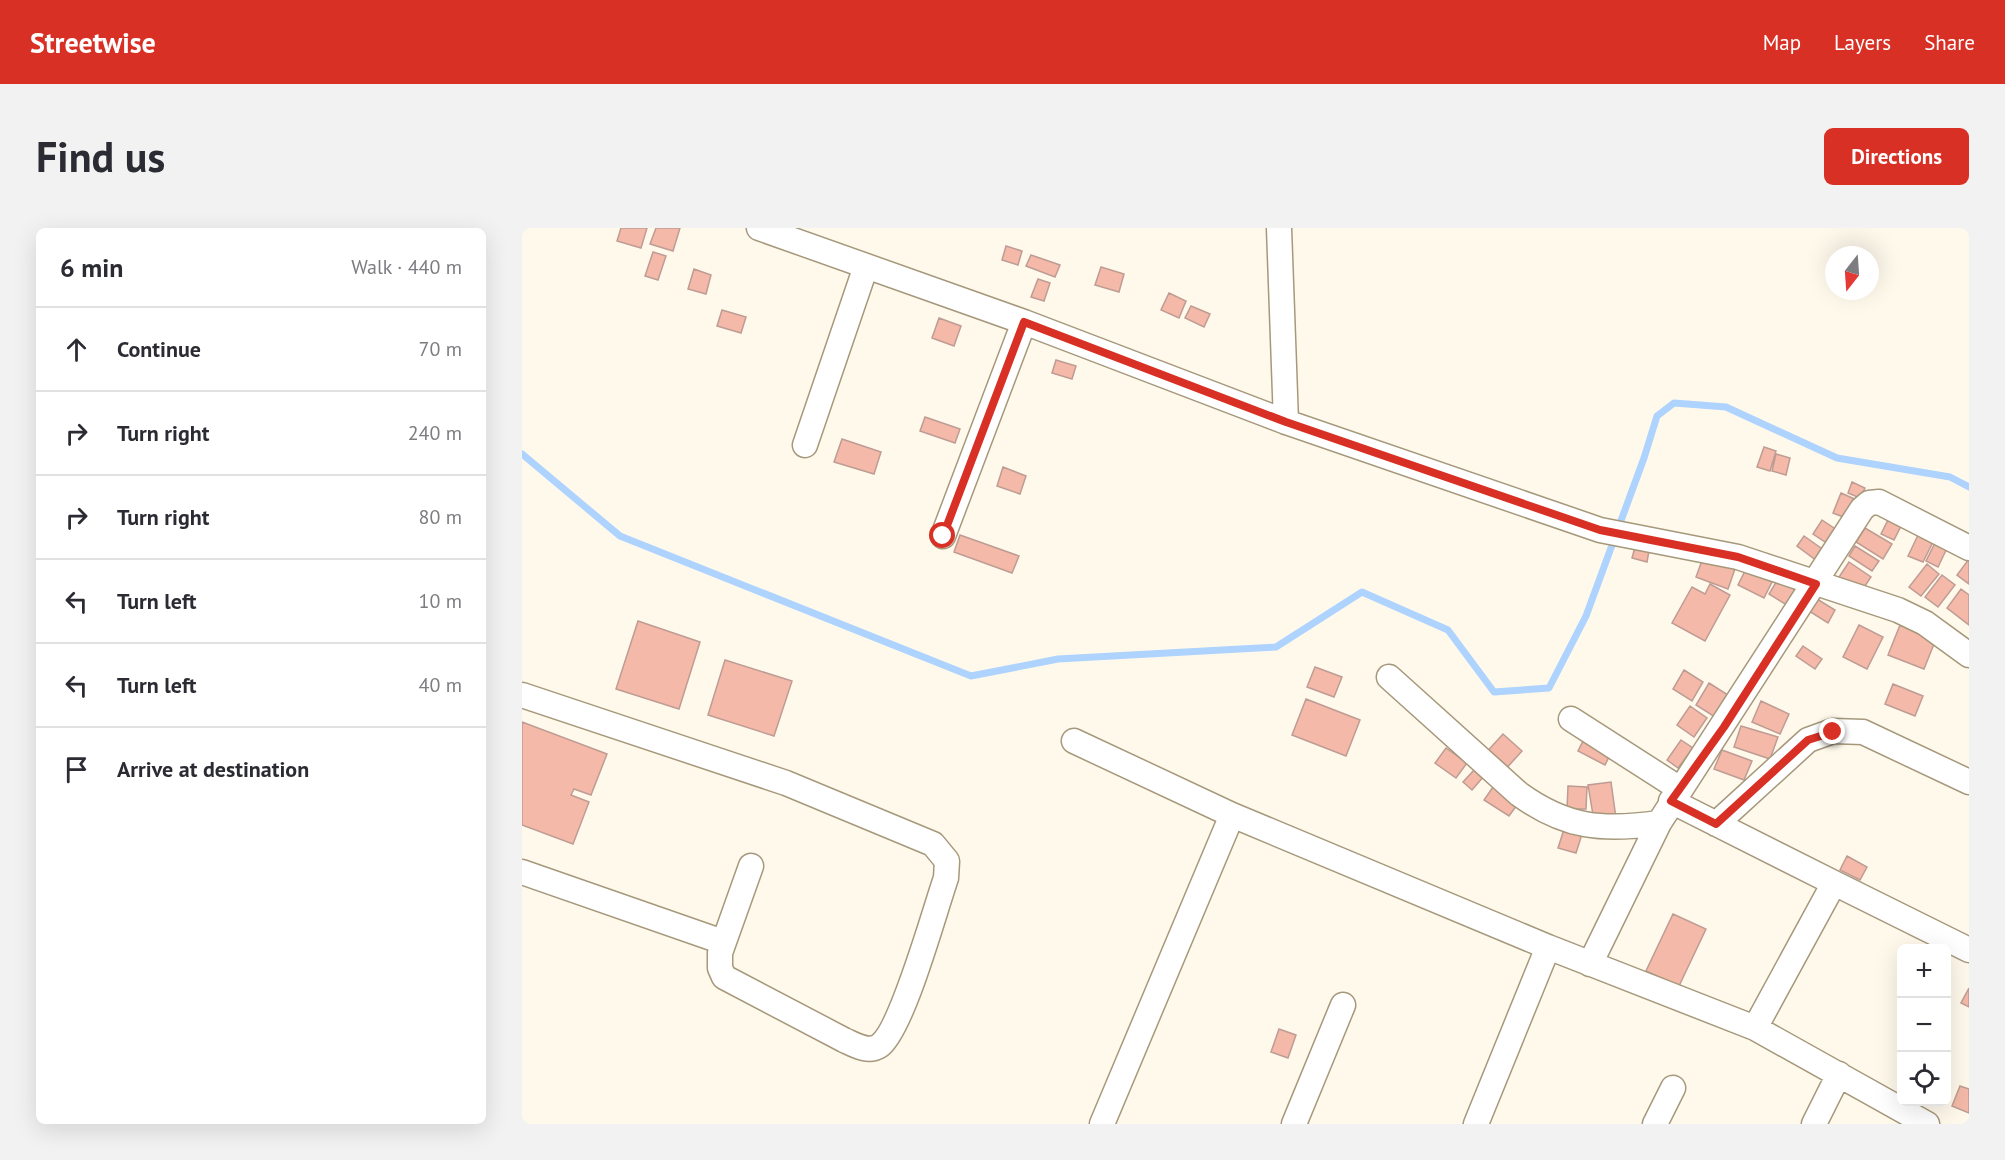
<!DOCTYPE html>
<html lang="en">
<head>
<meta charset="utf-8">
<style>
	body { margin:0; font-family:"PT Sans",sans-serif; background:#f2f2f3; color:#2b2b33 }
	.controls { position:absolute; right:18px; bottom:18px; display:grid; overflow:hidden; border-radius:9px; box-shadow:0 6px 24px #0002 }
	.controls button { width:54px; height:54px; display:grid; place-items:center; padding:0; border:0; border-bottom:2px solid #e1e1e2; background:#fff; color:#2b2b33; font:30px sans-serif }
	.compass { position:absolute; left:1303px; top:18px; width:54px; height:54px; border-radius:50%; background:#fff; box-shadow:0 6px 24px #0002; rotate:197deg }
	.stop { position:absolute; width:18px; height:18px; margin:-14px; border:4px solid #d93025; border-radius:50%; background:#fff }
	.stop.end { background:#d93025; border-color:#fff; box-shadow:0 2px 6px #0008 }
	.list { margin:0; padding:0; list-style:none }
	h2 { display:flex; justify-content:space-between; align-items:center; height:78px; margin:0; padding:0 24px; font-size:26px }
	h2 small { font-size:20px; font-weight:400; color:#7c7c81 }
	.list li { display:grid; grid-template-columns:39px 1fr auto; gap:18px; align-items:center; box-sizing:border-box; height:84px; padding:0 24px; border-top:2px solid #e1e1e2 }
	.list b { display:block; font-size:22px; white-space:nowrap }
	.list em { font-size:20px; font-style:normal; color:#7c7c81 }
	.icon { flex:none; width:33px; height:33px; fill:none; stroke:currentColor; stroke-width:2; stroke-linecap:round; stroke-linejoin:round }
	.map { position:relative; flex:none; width:1447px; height:896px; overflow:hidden; border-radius:9px }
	header { display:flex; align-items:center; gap:36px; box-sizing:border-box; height:84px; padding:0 30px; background:#d93025; color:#fff }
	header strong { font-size:28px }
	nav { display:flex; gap:33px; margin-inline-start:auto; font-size:21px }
	.intro { display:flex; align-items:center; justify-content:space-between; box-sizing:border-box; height:144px; padding:0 36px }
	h1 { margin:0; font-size:42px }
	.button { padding:15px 27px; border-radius:9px; background:#d93025; color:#fff; font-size:21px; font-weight:700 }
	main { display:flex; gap:36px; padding:0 36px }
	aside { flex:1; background:#fff; border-radius:9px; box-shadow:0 6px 24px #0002 }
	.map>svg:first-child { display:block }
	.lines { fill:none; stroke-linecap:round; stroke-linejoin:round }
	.stream { stroke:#add3fe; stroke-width:7 }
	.building { fill:#f4b9a8; stroke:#bf9c93; stroke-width:1.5 }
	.minor-casing { stroke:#a6987b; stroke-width:27 }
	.minor { stroke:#fff; stroke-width:24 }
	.route { stroke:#d93025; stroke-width:8 }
</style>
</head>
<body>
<header>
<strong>Streetwise</strong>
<nav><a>Map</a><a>Layers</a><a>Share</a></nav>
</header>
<div class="intro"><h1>Find us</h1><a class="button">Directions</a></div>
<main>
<aside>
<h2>6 min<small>Walk · 440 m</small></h2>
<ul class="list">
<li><svg class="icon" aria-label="ahead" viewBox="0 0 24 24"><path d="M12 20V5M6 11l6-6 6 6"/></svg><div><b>Continue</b></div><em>70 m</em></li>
<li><svg class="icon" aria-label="right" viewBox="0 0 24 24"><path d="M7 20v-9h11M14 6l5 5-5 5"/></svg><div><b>Turn right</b></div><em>240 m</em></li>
<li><svg class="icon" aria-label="right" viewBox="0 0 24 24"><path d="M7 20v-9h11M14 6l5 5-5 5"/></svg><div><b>Turn right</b></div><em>80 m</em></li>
<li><svg class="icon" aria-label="left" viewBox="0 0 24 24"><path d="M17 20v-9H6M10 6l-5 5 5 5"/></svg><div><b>Turn left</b></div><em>10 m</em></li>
<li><svg class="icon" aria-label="left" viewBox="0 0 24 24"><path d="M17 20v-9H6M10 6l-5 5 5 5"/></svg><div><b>Turn left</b></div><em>40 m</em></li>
<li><svg class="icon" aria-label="arrive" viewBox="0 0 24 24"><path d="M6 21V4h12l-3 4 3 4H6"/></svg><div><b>Arrive at destination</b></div></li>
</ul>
</aside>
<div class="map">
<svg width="1447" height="896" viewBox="0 0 1447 896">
	<rect width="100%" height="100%" fill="#fff9ec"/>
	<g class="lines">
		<path class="stream" d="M0,226L98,308L449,448L536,431L754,419L840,364L926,402L972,464L1027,460L1064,388L1122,230L1135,188L1152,175L1204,179L1315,230L1428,249L1447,259"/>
	</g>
	<path class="building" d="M99,0H125L119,20L95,13Z
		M134,0H158L151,23L128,16Z
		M484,18L500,23L496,37L480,32Z
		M131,24L144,28L136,52L123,48Z
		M509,27L538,37L533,49L504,38Z
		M579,39L602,46L597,64L573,57Z
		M172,41L189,47L184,66L166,61Z
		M516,51L528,55L522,73L509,69Z
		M647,65L664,73L657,90L639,82Z
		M669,78L688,86L682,99L663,90Z
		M200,82L224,89L219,105L195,98Z
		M417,90L439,98L432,118L410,110Z
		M534,132L554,138L550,151L530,145Z
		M403,189L438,201L433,215L398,203Z
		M320,211L359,224L352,246L312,234Z
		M1242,219L1254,223L1248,243L1235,239Z
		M1254,226L1268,230L1264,247L1250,243Z
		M481,239L504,248L498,266L475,258Z
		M1330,254L1343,260L1338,270L1326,265Z
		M1319,265L1337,273L1329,292L1311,285Z
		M1368,288L1381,294L1372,312L1359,306Z
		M1300,292L1315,302L1306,316L1291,306Z
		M1343,300L1370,316L1361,331L1334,314Z
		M1398,303L1413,310L1401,334L1386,328Z
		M438,307L497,328L490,345L432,324Z
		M1282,308L1303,323L1295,333L1275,318Z
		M1416,309L1428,314L1416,339L1404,333Z
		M1333,318L1357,333L1350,343L1327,328Z
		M1113,319L1127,323L1125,334L1110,330Z
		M1182,327L1214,338L1206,361L1174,349Z
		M1447,331V356L1435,347Z
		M1327,334L1349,349L1339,364L1317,349Z
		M1405,336L1417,346L1399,368L1387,359Z
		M1226,337L1252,350L1242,370L1216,357Z
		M1420,347L1433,357L1416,379L1403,369Z
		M1256,351L1277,364L1268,379L1247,366Z
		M1188,356L1208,367L1183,413L1150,395L1170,359L1183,366Z
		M1439,361L1447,367V397L1425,380Z
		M1295,371L1313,382L1306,395L1287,383Z
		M116,393L178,414L157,481L94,461Z
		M1337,397L1361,409L1345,441L1321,429Z
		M1378,397L1414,411L1402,441L1366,427Z
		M1281,418L1300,431L1293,441L1274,428Z
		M203,432L270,453L252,508L186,487Z
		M793,439L820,449L812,469L785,459Z
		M1162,442L1181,454L1170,473L1151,461Z
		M1187,455L1206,467L1193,489L1174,477Z
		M1371,456L1401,468L1393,488L1363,476Z
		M784,471L838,492L824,528L770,507Z
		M1239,473L1267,486L1258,506L1230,494Z
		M1168,478L1185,490L1172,509L1155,497Z
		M0,494L85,526L69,567L52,561L49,567L67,574L51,616L0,597Z
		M1219,498L1256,509L1248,531L1212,519Z
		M981,506L1000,523L981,544L962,527Z
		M1063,509L1090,523L1083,537L1056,523Z
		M1159,512L1171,520L1156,540L1145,532Z
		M924,520L945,535L934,550L913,535Z
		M1200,522L1230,533L1222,552L1192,541Z
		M953,541L962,548L950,562L941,554Z
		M1089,554L1094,590L1072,593L1066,557Z
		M973,556L998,573L987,588L962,572Z
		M1046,558L1065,559L1064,581H1045Z
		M1043,598L1061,603L1054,625L1036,620Z
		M1325,628L1345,639L1338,652L1318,642Z
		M1151,686L1184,701L1157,758L1124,743Z
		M1447,760V779L1439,775Z
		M757,801L774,807L766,830L749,824Z
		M1438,858L1447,861V885L1430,878Z"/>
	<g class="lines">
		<g class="minor-casing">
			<path id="minor" d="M237,0L502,94L764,194L1078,302L1216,329L1376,382L1403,395L1447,427
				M757,0L764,194
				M283,217L344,38
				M421,308L502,94
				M867,449L997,566C1044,600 1081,603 1137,595L1340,281L1347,275L1357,274L1447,320
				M0,467L264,555L411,616L425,633L424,650C413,681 380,803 357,818C346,825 333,817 322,812L202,749L198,740V725L229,638
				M1049,491L1158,561
				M552,513L710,587L1026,719L1233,800L1405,896
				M1149,573L1312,655L1233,800
				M1194,596L1286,512L1311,503L1341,504L1447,554
				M0,644L201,714
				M1312,655L1447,722
				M1068,736L1137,595
				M580,896L710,587
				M772,896L821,777
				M954,896L1026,719
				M1133,896L1151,860
				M1292,896L1317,846"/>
		</g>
		<use href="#minor" class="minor"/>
	</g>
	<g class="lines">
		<path class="route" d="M421,308L502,94L764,194L1078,302L1216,329L1294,356L1202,499L1149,573L1194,596L1286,512L1311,504"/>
	</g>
</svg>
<div class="controls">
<button>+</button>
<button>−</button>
<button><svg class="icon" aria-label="locate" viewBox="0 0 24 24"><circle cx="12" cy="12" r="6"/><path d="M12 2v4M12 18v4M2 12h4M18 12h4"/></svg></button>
</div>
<svg class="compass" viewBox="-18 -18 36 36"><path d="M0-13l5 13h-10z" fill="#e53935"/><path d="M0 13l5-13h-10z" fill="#7c7c81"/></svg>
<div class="stop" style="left:421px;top:308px"></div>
<div class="stop end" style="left:1311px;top:504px"></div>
</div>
</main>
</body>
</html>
